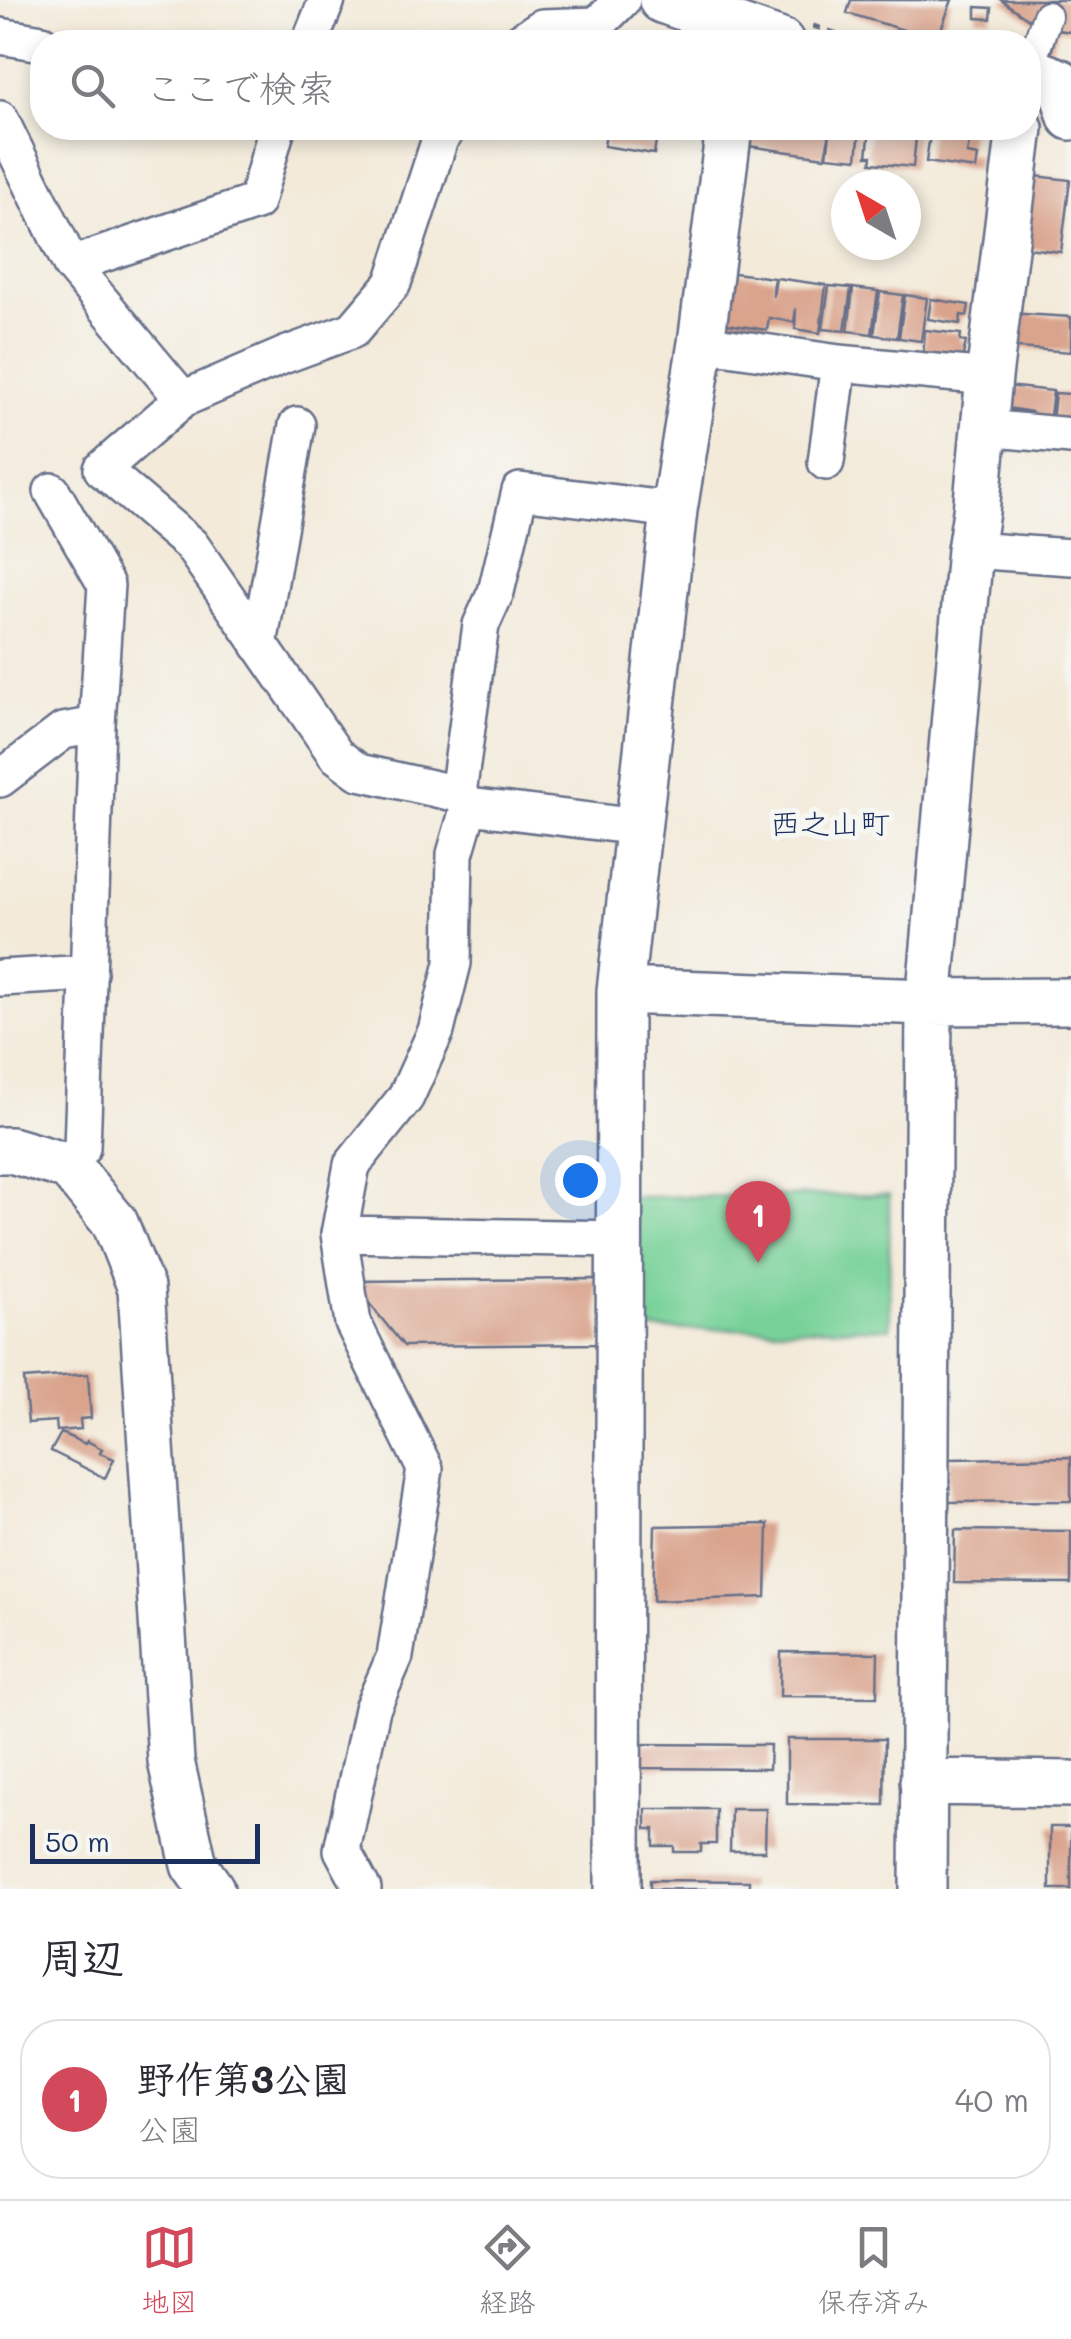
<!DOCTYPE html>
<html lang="ja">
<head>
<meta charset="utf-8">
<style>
	body { margin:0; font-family:Mali,"Klee One",sans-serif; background:#f7f7f7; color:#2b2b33 }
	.compass { position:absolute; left:831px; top:170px; width:90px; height:90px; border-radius:50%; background:#fff; box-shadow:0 5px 15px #0003; rotate:321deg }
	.scale { position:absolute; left:30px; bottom:25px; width:230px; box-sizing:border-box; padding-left:10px; border:5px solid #1b2f5e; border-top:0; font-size:28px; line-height:35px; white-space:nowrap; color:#1b2f5e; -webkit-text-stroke:8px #f6f6f2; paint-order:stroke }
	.you { position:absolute; left:580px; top:1180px; width:35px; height:35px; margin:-25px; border:8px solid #fff; border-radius:50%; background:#1a73e8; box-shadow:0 0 0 15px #1a73e833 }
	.badge { display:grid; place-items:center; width:65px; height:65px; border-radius:50%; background:#d1495b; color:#fff; font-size:32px; font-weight:700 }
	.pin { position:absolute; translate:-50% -82px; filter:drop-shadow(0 2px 5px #0008) }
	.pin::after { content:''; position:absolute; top:52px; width:35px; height:30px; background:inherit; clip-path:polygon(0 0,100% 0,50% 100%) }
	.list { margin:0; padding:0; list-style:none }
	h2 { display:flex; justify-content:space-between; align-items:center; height:130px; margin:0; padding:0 40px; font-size:42px }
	h2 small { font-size:32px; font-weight:400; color:#7c7c81 }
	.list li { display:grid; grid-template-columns:65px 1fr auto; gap:30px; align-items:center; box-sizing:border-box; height:160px; margin:0 20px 20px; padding:0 20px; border:2px solid #e1e1e2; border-radius:40px }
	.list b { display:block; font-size:38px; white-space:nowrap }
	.list p { margin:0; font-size:32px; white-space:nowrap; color:#7c7c81 }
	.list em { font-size:32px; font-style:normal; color:#7c7c81 }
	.icon { flex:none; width:55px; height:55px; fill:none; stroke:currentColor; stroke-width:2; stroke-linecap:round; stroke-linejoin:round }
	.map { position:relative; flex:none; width:1071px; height:1889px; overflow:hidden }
	.search { position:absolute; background:#fff; box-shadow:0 5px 15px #0003; left:30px; right:30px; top:30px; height:110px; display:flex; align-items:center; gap:25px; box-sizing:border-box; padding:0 35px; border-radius:40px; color:#7c7c81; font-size:38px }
	.sheet { height:310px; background:#fff }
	nav { display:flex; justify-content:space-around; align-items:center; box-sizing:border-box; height:140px; border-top:2px solid #e1e1e2; background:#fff; font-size:28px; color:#7c7c81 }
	nav a { display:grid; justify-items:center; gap:5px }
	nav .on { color:#d1495b }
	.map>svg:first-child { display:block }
	.green { fill:#77d198; stroke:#49807b; stroke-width:2.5 }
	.building { fill:#d9a38c }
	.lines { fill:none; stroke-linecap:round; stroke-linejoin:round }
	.pedestrian-casing { stroke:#677089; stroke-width:32 }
	.minor-casing { stroke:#677089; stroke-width:40 }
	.tertiary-casing { stroke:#677089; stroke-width:50 }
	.path { stroke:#677089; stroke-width:5; stroke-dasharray:8 8; stroke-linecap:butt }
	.pedestrian { stroke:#fff; stroke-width:28 }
	.minor { stroke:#fff; stroke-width:35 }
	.tertiary { stroke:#fff; stroke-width:45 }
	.labels { text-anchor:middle; stroke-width:10; stroke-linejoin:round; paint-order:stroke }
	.neighbourhood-label { font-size:30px; fill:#1b2f5e; stroke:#f6f6f2 }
</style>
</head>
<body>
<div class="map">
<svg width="1071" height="1889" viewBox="0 0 1071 1889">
	<rect width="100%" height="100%" fill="#f6f6f2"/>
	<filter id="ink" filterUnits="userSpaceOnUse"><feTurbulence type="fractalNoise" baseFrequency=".01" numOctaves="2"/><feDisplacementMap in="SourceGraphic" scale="20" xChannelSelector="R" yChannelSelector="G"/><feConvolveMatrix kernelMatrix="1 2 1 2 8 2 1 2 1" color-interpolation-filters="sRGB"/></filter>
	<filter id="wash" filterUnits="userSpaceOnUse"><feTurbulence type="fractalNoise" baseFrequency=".0048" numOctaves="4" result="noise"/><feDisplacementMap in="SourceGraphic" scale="40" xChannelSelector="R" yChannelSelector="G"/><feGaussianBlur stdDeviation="2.25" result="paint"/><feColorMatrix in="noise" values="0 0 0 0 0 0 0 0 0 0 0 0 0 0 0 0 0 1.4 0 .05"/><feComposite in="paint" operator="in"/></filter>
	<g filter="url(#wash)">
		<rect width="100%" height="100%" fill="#f3ead9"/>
		<path class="green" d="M889,1195L890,1328L626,1330V1197Z"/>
		<g id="blocks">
			<path class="building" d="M851,0H952L937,40L847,13Z
				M1001,0H1071V32L1057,30L1048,66L1033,22Z
				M976,7L992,8L991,19L976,18Z
				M607,128H658L654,154L604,146Z
				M743,128H860L857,159L827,156L830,133L825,157L741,145Z
				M870,128H917L913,167L871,163L872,156H867Z
				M931,128L971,130L967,154L978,156L976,169L926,162Z
				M1027,175L1070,180L1061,252L1018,247Z
				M734,273L774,278L773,297L776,278L826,285L820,333L795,329L796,308L794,322L769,318L767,330L727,324Z
				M829,286L851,288L845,331L823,329Z
				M853,288L878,291L872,334L848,331Z
				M880,292L903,295L897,338L874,335Z
				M905,295L927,298L921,341L899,338Z
				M931,299L969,305L967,316L961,315L960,324L928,319Z
				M1007,313L1071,317V352L1004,347Z
				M925,330L961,334L960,341L966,342L963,355L959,360L923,356Z
				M997,385L1053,391L1048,432L995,408L1032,412L995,406Z
				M1055,393L1071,394V433L1051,431Z
				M596,1279L601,1344L404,1346L351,1281Z
				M88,1374L91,1418L80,1419L81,1429L57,1431L56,1421L28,1423L24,1379Z
				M61,1433L85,1444L87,1441L102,1449L100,1453L114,1459L105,1478L51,1451Z
				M1071,1457V1501L949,1502L948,1459Z
				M768,1524L766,1597L653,1601L655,1526Z
				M955,1530L1071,1531V1584L954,1583Z
				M781,1652L878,1653L877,1697L780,1696Z
				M787,1739H885L884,1805L787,1804Z
				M634,1744L770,1745L769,1769L634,1768Z
				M646,1809H716V1844H701V1852H674V1846H654V1829H646Z
				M731,1809H766L765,1851H730Z
				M1050,1827H1071V1889H1050Z
				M650,1880L749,1881V1889H650Z"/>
		</g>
	</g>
	<g filter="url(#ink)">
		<use href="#blocks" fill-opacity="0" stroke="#677089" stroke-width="2.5"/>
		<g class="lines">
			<g class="pedestrian-casing">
				<path id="pedestrian" d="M1036,48L1047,16"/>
			</g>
			<g class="minor-casing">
				<path id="minor" d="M0,36L42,43
					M310,42L327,0
					M519,42L542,27L597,25L622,0
					M0,119L71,265L183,399
					M448,128L440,139L393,283L353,330L285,355L183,399L102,469L191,545L336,755L359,772L458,794L469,806L638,827
					M71,265L256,202L277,128
					M701,343L839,363L989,377
					M985,428L1071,436
					M826,462L839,363
					M52,491L106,585L97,725L82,1148L69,1167
					M970,550L1071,557
					M259,645L297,425
					M0,779L63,731L97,725
					M458,794L481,625L496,592L520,491L674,510
					M0,978L89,973
					M339,1234L619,1239
					M363,1889L342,1850L372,1709L395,1656L425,1469L353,1323L339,1234L352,1165L406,1097L436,1031L453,963L455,854L469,806"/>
			</g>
			<g class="tertiary-casing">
				<path id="tertiary" d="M662,0L781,42
					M1028,70L1060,82L1071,117
					M620,991L929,1002L1071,1001
					M0,1150H11L69,1167L115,1223L141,1288L171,1761L194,1865L211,1889
					M923,1782L1071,1784
					M618,1889L620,991L674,510L701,343L729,128
					M923,1889L929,1002L970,550L976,512L989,377L1020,128"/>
			</g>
			<path class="path" d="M813,26L863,42"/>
			<use href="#pedestrian" class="pedestrian"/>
			<use href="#minor" class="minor"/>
			<use href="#tertiary" class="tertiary"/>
		</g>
	</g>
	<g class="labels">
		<g class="neighbourhood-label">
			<text x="830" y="834">西之山町</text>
		</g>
	</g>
</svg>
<svg class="compass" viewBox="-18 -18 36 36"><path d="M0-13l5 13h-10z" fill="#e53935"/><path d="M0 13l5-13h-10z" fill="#7c7c81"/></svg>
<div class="scale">50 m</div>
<div class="you"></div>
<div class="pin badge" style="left:758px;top:1263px">1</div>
<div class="search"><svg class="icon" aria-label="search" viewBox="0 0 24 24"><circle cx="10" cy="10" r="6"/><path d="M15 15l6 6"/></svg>ここで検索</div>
</div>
<section class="sheet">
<h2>周辺<small></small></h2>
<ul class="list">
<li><span class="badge">1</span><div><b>野作第3公園</b><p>公園</p></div><em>40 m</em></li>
</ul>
</section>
<nav>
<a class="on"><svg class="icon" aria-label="map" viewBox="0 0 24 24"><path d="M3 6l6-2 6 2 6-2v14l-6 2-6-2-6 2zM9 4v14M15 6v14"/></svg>地図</a>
<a><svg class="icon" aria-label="directions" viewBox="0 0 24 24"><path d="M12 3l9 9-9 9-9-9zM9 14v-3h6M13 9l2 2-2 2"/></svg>経路</a>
<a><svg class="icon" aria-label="saved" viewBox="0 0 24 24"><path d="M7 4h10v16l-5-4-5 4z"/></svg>保存済み</a>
</nav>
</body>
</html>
